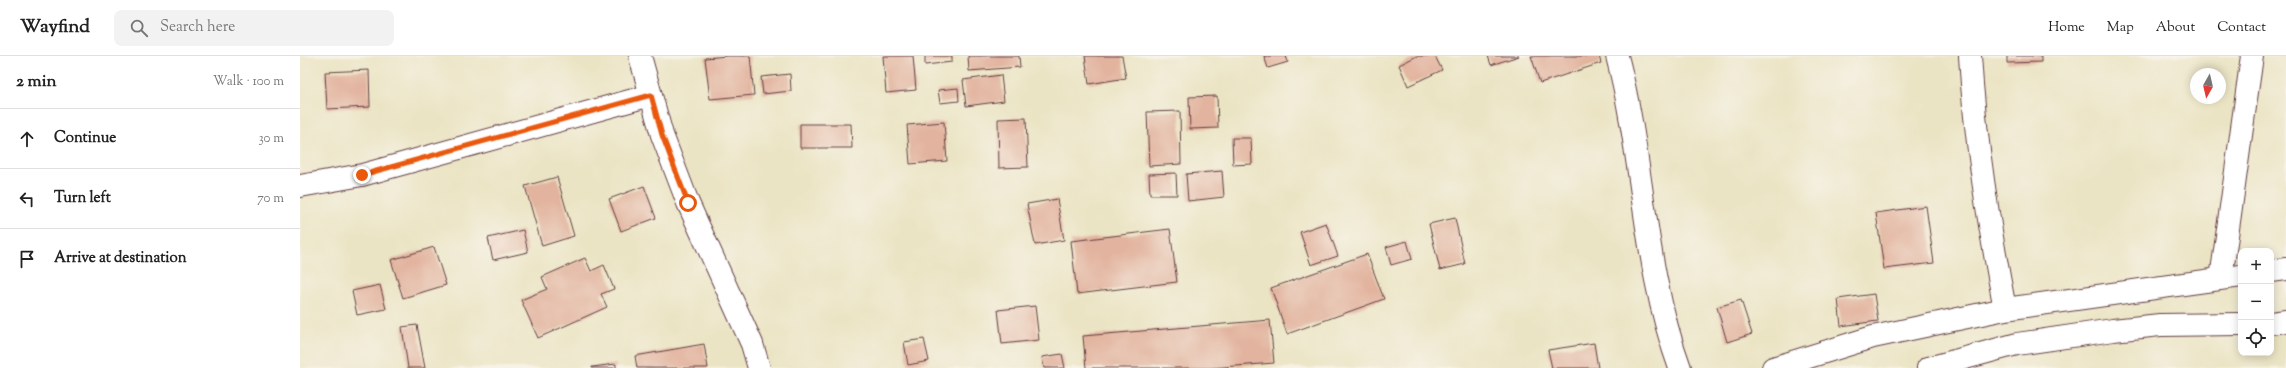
<!DOCTYPE html>
<html lang="en">
<head>
<meta charset="utf-8">
<style>
	body { margin:0; font-family:"Sorts Mill Goudy",serif; background:#f2f2f2; color:#222 }
	.controls { position:absolute; right:12px; bottom:12px; display:grid; overflow:hidden; border-radius:8px; box-shadow:0 2px 10px #0003 }
	.controls button { width:36px; height:36px; display:grid; place-items:center; padding:0; border:0; border-bottom:1px solid #e0e0e0; background:#fff; color:#222; font:20px sans-serif }
	.compass { position:absolute; left:1890px; top:12px; width:36px; height:36px; border-radius:50%; background:#fff; box-shadow:0 2px 10px #0003; rotate:188deg }
	.stop { position:absolute; width:12px; height:12px; margin:-9px; border:3px solid #ea580c; border-radius:50%; background:#fff }
	.stop.end { background:#ea580c; border-color:#fff; box-shadow:0 1px 4px #0008 }
	.list { margin:0; padding:0; list-style:none }
	h2 { display:flex; justify-content:space-between; align-items:center; height:52px; margin:0; padding:0 16px; font-size:17px }
	h2 small { font-size:13px; font-weight:400; color:#767676 }
	.list li { display:grid; grid-template-columns:26px 1fr auto; gap:12px; align-items:center; box-sizing:border-box; height:60px; padding:0 16px; border-top:1px solid #e0e0e0 }
	.list b { display:block; font-size:15px; white-space:nowrap }
	.list em { font-size:13px; font-style:normal; color:#767676 }
	.icon { flex:none; width:22px; height:22px; fill:none; stroke:currentColor; stroke-width:2; stroke-linecap:round; stroke-linejoin:round }
	.map { position:relative; flex:none; width:1986px; height:312px; overflow:hidden }
	header { display:flex; align-items:center; gap:24px; box-sizing:border-box; height:56px; padding:0 20px; background:#fff; border-bottom:1px solid #e0e0e0 }
	header strong { font-size:19px }
	nav { display:flex; gap:22px; margin-inline-start:auto; font-size:14px }
	.search { width:280px; height:36px; background:#f2f2f2; display:flex; align-items:center; gap:10px; box-sizing:border-box; padding:0 14px; border-radius:8px; color:#767676; font-size:15px }
	main { display:flex }
	aside { flex:1; background:#fff }
	.map>svg:first-child { display:block }
	.building { fill:#e2b39e }
	.lines { fill:none; stroke-linecap:round; stroke-linejoin:round }
	.minor-casing { stroke:#623d42; stroke-width:24 }
	.minor { stroke:#fff; stroke-width:22 }
	.route { stroke:#ea580c; stroke-width:5 }
</style>
</head>
<body>
<header>
<strong>Wayfind</strong>
<div class="search"><svg class="icon" aria-label="search" viewBox="0 0 24 24"><circle cx="10" cy="10" r="6"/><path d="M15 15l6 6"/></svg>Search here</div>
<nav><a>Home</a><a>Map</a><a>About</a><a>Contact</a></nav>
</header>
<main>
<aside>
<h2>2 min<small>Walk · 100 m</small></h2>
<ul class="list">
<li><svg class="icon" aria-label="ahead" viewBox="0 0 24 24"><path d="M12 20V5M6 11l6-6 6 6"/></svg><div><b>Continue</b></div><em>30 m</em></li>
<li><svg class="icon" aria-label="left" viewBox="0 0 24 24"><path d="M17 20v-9H6M10 6l-5 5 5 5"/></svg><div><b>Turn left</b></div><em>70 m</em></li>
<li><svg class="icon" aria-label="arrive" viewBox="0 0 24 24"><path d="M6 21V4h12l-3 4 3 4H6"/></svg><div><b>Arrive at destination</b></div></li>
</ul>
</aside>
<div class="map">
<svg width="1986" height="312" viewBox="0 0 1986 312">
	<rect width="100%" height="100%" fill="#f7f3e8"/>
	<filter id="ink" filterUnits="userSpaceOnUse"><feTurbulence type="fractalNoise" baseFrequency=".025" numOctaves="2"/><feDisplacementMap in="SourceGraphic" scale="8" xChannelSelector="R" yChannelSelector="G"/><feConvolveMatrix kernelMatrix="1 2 1 2 8 2 1 2 1" color-interpolation-filters="sRGB"/></filter>
	<filter id="wash" filterUnits="userSpaceOnUse"><feTurbulence type="fractalNoise" baseFrequency=".012" numOctaves="4" result="noise"/><feDisplacementMap in="SourceGraphic" scale="16" xChannelSelector="R" yChannelSelector="G"/><feGaussianBlur stdDeviation="0.9" result="paint"/><feColorMatrix in="noise" values="0 0 0 0 0 0 0 0 0 0 0 0 0 0 0 0 0 1.4 0 .05"/><feComposite in="paint" operator="in"/></filter>
	<g filter="url(#wash)">
		<rect width="100%" height="100%" fill="#ebe4c4"/>
		<g id="blocks">
			<path class="building" d="M427,0H450L454,39L410,43L405,2Z
				M583,0H613L616,34L586,37Z
				M625,0H652V6L625,9Z
				M668,0H719L720,11L669,15Z
				M785,0H822L826,22L789,28Z
				M964,0H986L988,6L968,12Z
				M1117,0H1135L1142,14L1108,30L1099,9Z
				M1188,0H1219L1191,9Z
				M1231,0H1299L1301,7L1240,27Z
				M1707,0H1741V6L1707,7Z
				M69,14L70,51L27,53L25,16Z
				M490,18L491,35L463,38L461,21Z
				M701,19L704,45L666,50L663,24Z
				M658,32L659,45L640,47L638,34Z
				M917,40L918,72L890,73L889,41Z
				M880,55L881,108L849,110L847,56Z
				M726,62L728,111L699,112L698,63Z
				M644,66L647,105L610,108L607,69Z
				M500,68H551L552,92H500Z
				M932,82H951L952,108L933,109Z
				M922,115L924,141L888,145L886,118Z
				M876,117L877,139H850L849,118Z
				M257,121L274,180L242,190L225,130Z
				M344,130L356,162L321,175L309,143Z
				M757,143L764,184L735,189L727,148Z
				M1626,150L1634,207L1584,213L1576,157Z
				M1155,162L1165,208L1140,214L1129,168Z
				M1026,167L1038,200L1011,209L1000,176Z
				M870,173L877,226L777,238L771,185Z
				M223,174L228,196L193,204L188,182Z
				M1107,185L1112,203L1091,209L1086,191Z
				M134,191L146,229L103,242L91,204Z
				M1067,198L1084,243L987,278L971,232Z
				M285,202L291,215L304,209L314,233L301,238L307,251L238,282L221,244L247,233L242,221Z
				M80,229L86,253L57,259L52,235Z
				M1574,238L1578,265L1541,270L1538,243Z
				M1441,244L1452,278L1427,286L1417,251Z
				M735,250L739,284L702,288L698,254Z
				M970,264L974,307L910,312H786L783,280Z
				M117,269L125,312H108L102,271Z
				M624,283L629,305L608,309L604,286Z
				M1294,287L1298,312H1252L1248,294Z
				M404,288L408,312H337L335,300Z
				M762,298L765,312H744L742,301Z
				M316,308V312H292V311Z"/>
		</g>
	</g>
	<g filter="url(#ink)">
		<use href="#blocks" fill-opacity="0" stroke="#623d42" stroke-width="1"/>
		<g class="lines">
			<g class="minor-casing">
				<path id="minor" d="M340,0L362,79L388,147L452,288L459,312
					M1317,0C1344,102 1343,212 1380,312
					M1670,0C1675,85 1689,169 1705,253
					M0,130L62,119L351,39
					M1971,215L1986,213
					M1921,223L1952,0
					M1971,267L1986,265
					M1473,312L1573,281L1705,253L1941,220
					M1628,312L1717,288L1813,274L1860,269L1941,268"/>
			</g>
			<use href="#minor" class="minor"/>
		</g>
	</g>
	<g class="lines" filter="url(#ink)">
		<path class="route" d="M62,119L351,39L362,79L388,147"/>
	</g>
</svg>
<div class="controls">
<button>+</button>
<button>−</button>
<button><svg class="icon" aria-label="locate" viewBox="0 0 24 24"><circle cx="12" cy="12" r="6"/><path d="M12 2v4M12 18v4M2 12h4M18 12h4"/></svg></button>
</div>
<svg class="compass" viewBox="-18 -18 36 36"><path d="M0-13l5 13h-10z" fill="#e53935"/><path d="M0 13l5-13h-10z" fill="#767676"/></svg>
<div class="stop" style="left:388px;top:147px"></div>
<div class="stop end" style="left:62px;top:119px"></div>
</div>
</main>
</body>
</html>
